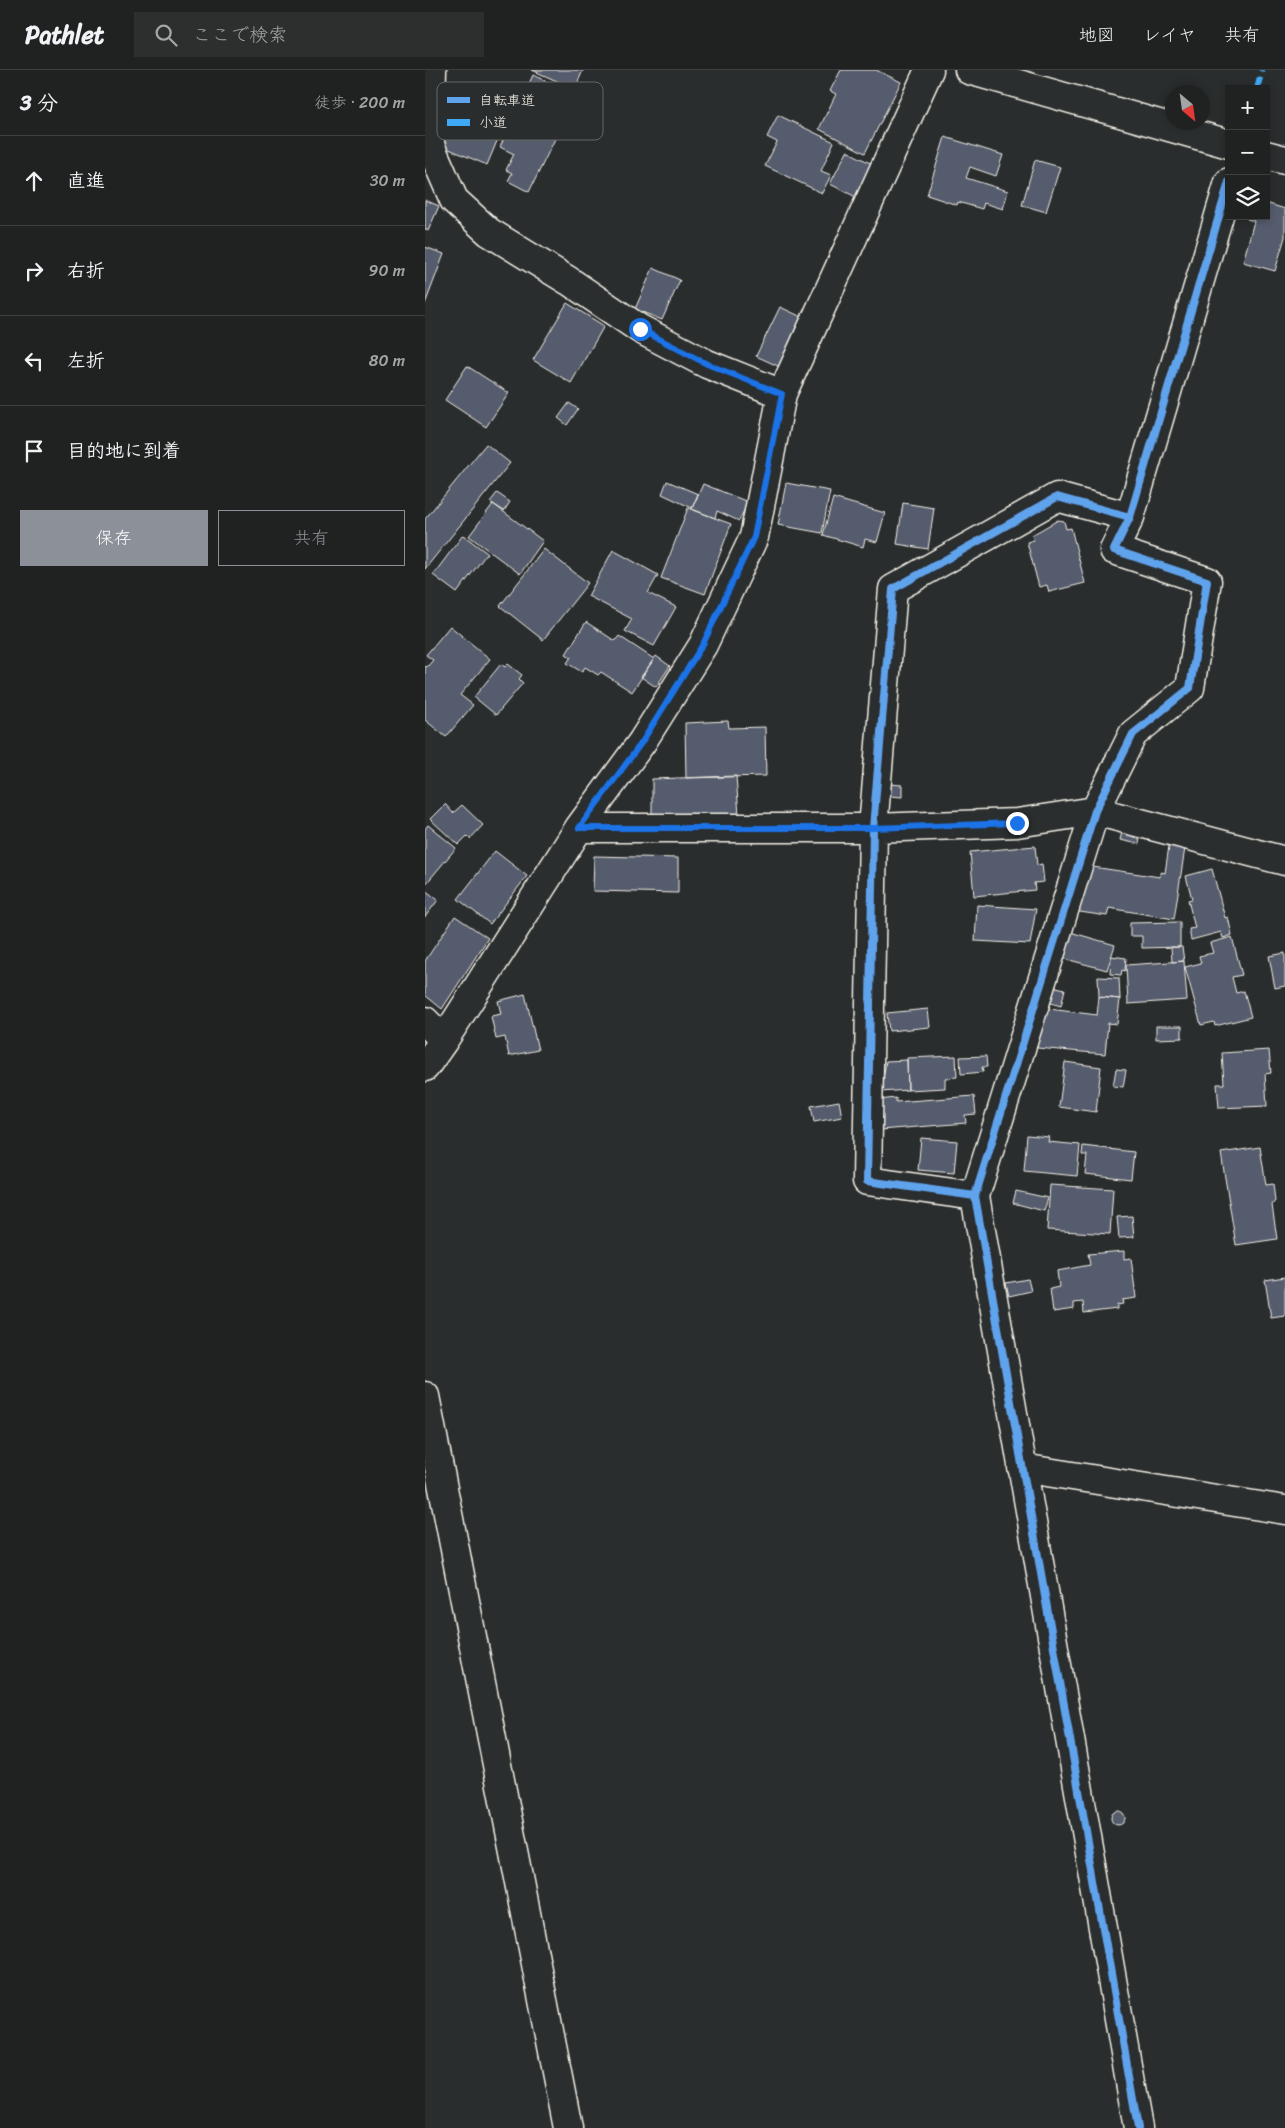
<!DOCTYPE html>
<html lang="ja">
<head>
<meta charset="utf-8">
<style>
	body { margin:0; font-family:Sriracha,"Klee One",sans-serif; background:#2d2f2f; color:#f1f3f6 }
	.controls { position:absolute; right:15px; top:15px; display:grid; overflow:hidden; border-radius:0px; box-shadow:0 2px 8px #0003 }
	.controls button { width:45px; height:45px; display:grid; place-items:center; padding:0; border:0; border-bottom:1px solid #3d3f40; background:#202222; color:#f1f3f6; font:25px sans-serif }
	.compass { position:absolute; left:740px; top:15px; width:45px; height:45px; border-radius:50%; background:#202222; box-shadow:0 2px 8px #0003; rotate:151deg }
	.stop { position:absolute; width:15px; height:15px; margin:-11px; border:4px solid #1a73e8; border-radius:50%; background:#fff }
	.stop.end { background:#1a73e8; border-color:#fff; box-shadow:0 1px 5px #0008 }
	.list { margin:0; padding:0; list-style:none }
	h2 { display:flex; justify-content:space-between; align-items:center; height:65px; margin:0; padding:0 20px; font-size:21px }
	h2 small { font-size:16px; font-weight:400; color:#a2a4a5 }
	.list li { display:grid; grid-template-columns:32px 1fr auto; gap:15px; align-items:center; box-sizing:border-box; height:90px; padding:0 20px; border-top:1px solid #3d3f40 }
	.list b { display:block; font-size:19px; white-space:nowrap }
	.list em { font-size:16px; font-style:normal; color:#a2a4a5 }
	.actions { display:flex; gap:10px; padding:15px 20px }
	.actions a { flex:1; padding:11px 0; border:1px solid #8c9099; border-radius:0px; text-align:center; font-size:18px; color:#8c9099 }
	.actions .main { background:#8c9099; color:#fff }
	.icon { flex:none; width:28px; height:28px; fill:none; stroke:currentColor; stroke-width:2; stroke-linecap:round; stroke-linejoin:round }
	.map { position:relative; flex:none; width:860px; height:2058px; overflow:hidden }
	header { display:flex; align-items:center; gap:30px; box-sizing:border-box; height:70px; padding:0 25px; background:#202222; border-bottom:1px solid #3d3f40 }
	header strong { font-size:24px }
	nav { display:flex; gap:28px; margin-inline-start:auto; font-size:18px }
	.search { width:350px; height:45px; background:#2d2f2f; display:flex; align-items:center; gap:12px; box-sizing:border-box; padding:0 18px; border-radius:0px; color:#a2a4a5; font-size:19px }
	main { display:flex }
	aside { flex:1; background:#202222 }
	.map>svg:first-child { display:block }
	.building { fill:#555c6d; stroke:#f4f1e8 }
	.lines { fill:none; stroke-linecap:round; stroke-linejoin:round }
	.minor-casing { stroke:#f4f1e8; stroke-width:31 }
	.minor { stroke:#2a2d2e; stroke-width:28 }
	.quiet { stroke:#3fa9f5; stroke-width:6; stroke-dasharray:12 6; stroke-linecap:butt }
	.cycleway-casing { stroke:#2a2d2e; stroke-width:11 }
	.cycleway { stroke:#60a3ed; stroke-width:8 }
	.route { stroke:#1a73e8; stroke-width:6 }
	.key { fill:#2a2d2e; stroke:#676866; stroke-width:1 }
	.key-label { font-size:14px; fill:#f4f1e8 }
</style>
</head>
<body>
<header>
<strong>Pathlet</strong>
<div class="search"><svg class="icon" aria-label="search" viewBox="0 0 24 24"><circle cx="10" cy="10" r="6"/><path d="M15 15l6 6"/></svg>ここで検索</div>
<nav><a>地図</a><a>レイヤ</a><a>共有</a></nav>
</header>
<main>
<aside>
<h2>3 分<small>徒歩 · 200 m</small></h2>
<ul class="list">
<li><svg class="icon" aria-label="ahead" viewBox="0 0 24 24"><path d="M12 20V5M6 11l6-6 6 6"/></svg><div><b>直進</b></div><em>30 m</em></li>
<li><svg class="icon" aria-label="right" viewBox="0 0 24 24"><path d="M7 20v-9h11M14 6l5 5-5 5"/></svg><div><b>右折</b></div><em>90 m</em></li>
<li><svg class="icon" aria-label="left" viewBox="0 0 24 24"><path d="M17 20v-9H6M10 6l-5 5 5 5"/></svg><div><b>左折</b></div><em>80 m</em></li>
<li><svg class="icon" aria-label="arrive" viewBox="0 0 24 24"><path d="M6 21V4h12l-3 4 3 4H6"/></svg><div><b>目的地に到着</b></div></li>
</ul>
<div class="actions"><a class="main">保存</a><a>共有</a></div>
</aside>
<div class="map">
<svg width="860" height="2058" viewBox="0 0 860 2058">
	<rect width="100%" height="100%" fill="#2a2d2e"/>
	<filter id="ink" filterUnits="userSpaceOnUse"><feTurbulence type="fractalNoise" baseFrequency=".02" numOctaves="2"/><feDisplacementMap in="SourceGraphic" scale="10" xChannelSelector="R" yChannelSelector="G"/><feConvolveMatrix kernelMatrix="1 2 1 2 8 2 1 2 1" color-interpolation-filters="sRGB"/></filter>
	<g filter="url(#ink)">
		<path class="building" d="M107,0H158L150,19Z
			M416,0H451L476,12L440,83L394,59L411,24L405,21Z
			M108,5L151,26L104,122L83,111L87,103L81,100L89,84L75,77Z
			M31,40L77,59L62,95L17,76Z
			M353,45L409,72L396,101L406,105L397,123L340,96L352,72L342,67Z
			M520,67L578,85L571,106L545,97L541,108L583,121L578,139L559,133L557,139L533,132L532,135L502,125Z
			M422,81L447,94L431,127L405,114Z
			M610,90L635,97L621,142L597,135Z
			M0,130L14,136L3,161L0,159Z
			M841,133L860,139V167L850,201L818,192L829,151L822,149L823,146H841Z
			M0,177L19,184L0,234Z
			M228,198L255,210L237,250L210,239Z
			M142,233L179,256L146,313L108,290Z
			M355,237L379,248L355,297L331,286Z
			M42,296L84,323L61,357L20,330Z
			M144,333L153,339L142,355L133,348Z
			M61,374L85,393L0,499V449Z
			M242,411L273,424L267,438L237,424Z
			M361,413L405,421L397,463L353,455Z
			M278,414L323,432L314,451L292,441L290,448L267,439Z
			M72,423L85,432L79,441L65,432Z
			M408,428L460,443L452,472L440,469L438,477L398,465Z
			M478,433L509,438L503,479L472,474Z
			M68,434L118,471L95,504L44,466Z
			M263,438L306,454L280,524L236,508Z
			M633,450L639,451L641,459L646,458L660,513L624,522L622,515L614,517L602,472L609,470L607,465Z
			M38,465L62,483L32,523L8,505Z
			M119,479L163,513L118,570L75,536Z
			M188,480L233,505L223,523L251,537L229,576L200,561L207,549L163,526Z
			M161,552L190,571L194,566L229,589L207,622L176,602L173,605L160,597L157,602L142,593L146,587L141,584Z
			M25,556L65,589L35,625L48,635L21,667L0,650V596L2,597L8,590L1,585Z
			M231,586L245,596L231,617L216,607Z
			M76,594L80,597L83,594L97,605L94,609L98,613L71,645L49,627Z
			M303,651L304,658L340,657L341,706L261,708L260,653Z
			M311,706L314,745L227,744V709Z
			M464,714L477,715V727L464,726Z
			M20,734L28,743L37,735L58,755L45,769L42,766L33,775L5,749Z
			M3,755L31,778L0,815V759Z
			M697,762L715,766L714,774L695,770Z
			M610,776L612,795L617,794L619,812L609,813L610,820L549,826L545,782Z
			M744,776L760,778L749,849L684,838L682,846L648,841L661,796L735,807L736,802L740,803Z
			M70,781L102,806L65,854L33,829Z
			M169,786L253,788V823L168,821Z
			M787,799L800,848L803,847L807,865L798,868L796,862L766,870L764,859L770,858L763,830L767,829L761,806Z
			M0,820L13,830L0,847Z
			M552,835L611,839L605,874L550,871Z
			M30,846L63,868L17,939L0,925V891Z
			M755,852V877L717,878V866H705V853Z
			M645,862L690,875L682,900L637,888Z
			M807,867L817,905L807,907L811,923L819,921L826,947L790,956L789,952L776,955L760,897L776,893L774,886L788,883L785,873Z
			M746,877H757L759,891L747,892Z
			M860,883V916L850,918L844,886Z
			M686,886L701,888L700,901L697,900L696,905L685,904Z
			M759,891L762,930L703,934L701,895Z
			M673,907L694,908L695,929L674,927Z
			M627,916L640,919L636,936L622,932Z
			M100,924L113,980L84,986L80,967L71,969L66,946L76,944L73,931Z
			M674,927L695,929L692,954L683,953L680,984L612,978L616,938L672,945Z
			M503,939L505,957L464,961L462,943Z
			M731,956H757V968L731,969Z
			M844,980L846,1003L840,1004L842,1036L794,1038L792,1014H799L797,983Z
			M531,986L532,1007L520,1008V1018L483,1020L482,988Z
			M561,986L562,997H557L558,1002L536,1004L535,987Z
			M482,990L483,1020L456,1022L461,991Z
			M640,992L676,997L671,1042L634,1037Z
			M691,999L701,1000L698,1017L688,1016Z
			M549,1026L551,1044L540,1045L541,1053L456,1060L454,1030L471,1028V1032Z
			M414,1031L417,1047L389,1052L386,1036Z
			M602,1065L624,1067L623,1072L655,1075L652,1106L599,1101Z
			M496,1068L532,1071L529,1103L493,1100Z
			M658,1076L709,1082L706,1109L660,1104L662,1085H657Z
			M835,1077L841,1115L848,1114L850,1131L847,1135L852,1169L811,1175L796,1083Z
			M625,1115L688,1119L685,1164L622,1160Z
			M591,1121L623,1128L619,1141L588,1133Z
			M707,1146L709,1167L694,1168L692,1147Z
			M699,1181V1189L706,1188L711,1228L697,1230L698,1234L692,1235V1239L659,1243L658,1232L649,1233V1239L628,1242L625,1219L634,1217L632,1201L665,1195L663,1184Z
			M860,1207V1246L846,1248L840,1210Z
			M603,1209L606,1221L584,1226L581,1213Z
			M686 1748a7 7 0 1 1 14 0a7 7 0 1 1-14 0Z"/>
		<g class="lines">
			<g class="minor-casing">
				<path id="minor" d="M7,0L5,75L29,130L64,162L144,211L215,259L282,294L357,324
					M544,0L804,74
					M841,85L860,90
					M705,447L632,427L468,519L448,758L442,1111L550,1126L713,2058
					M154,758H448L592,753L670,741L860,791
					M0,951L19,970
					M0,997L19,970L154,758L217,672L278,575L329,467L357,324L504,0
					M550,1126L670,741L708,664L765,618L782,511L689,480L705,447L804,112
					M0,1326L143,2058
					M597,1398L860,1440"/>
			</g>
			<use href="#minor" class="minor"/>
			<path class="quiet" d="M832,19L837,0"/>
			<g class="cycleway-casing">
				<path id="cycleway" d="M705,447L632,427L468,519L448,758L442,1111L550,1126L713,2058
					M550,1126L670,741L708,664L765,618L782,511L689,480L705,447L804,112"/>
			</g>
			<use href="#cycleway" class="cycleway"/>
		</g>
	</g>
	<g class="lines" filter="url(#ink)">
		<path class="route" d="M215,259L282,294L357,324L329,467L278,574L217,672L154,758H448L592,753"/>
	</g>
	<rect x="12" y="12" width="166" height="58" rx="8" class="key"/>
	<rect x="22" y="27" width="23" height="6" fill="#60a3ed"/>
	<rect x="22" y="49" width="23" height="7" fill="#3fa9f5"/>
	<g class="key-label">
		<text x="54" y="35">自転車道</text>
		<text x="54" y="57">小道</text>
	</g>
</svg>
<div class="controls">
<button>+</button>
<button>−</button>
<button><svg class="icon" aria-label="layers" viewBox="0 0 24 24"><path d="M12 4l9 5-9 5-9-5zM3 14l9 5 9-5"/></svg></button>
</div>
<svg class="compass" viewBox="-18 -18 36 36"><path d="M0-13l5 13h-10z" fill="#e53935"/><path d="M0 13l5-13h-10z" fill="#a2a4a5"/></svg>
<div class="stop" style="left:215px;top:259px"></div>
<div class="stop end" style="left:592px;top:753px"></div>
</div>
</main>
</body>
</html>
